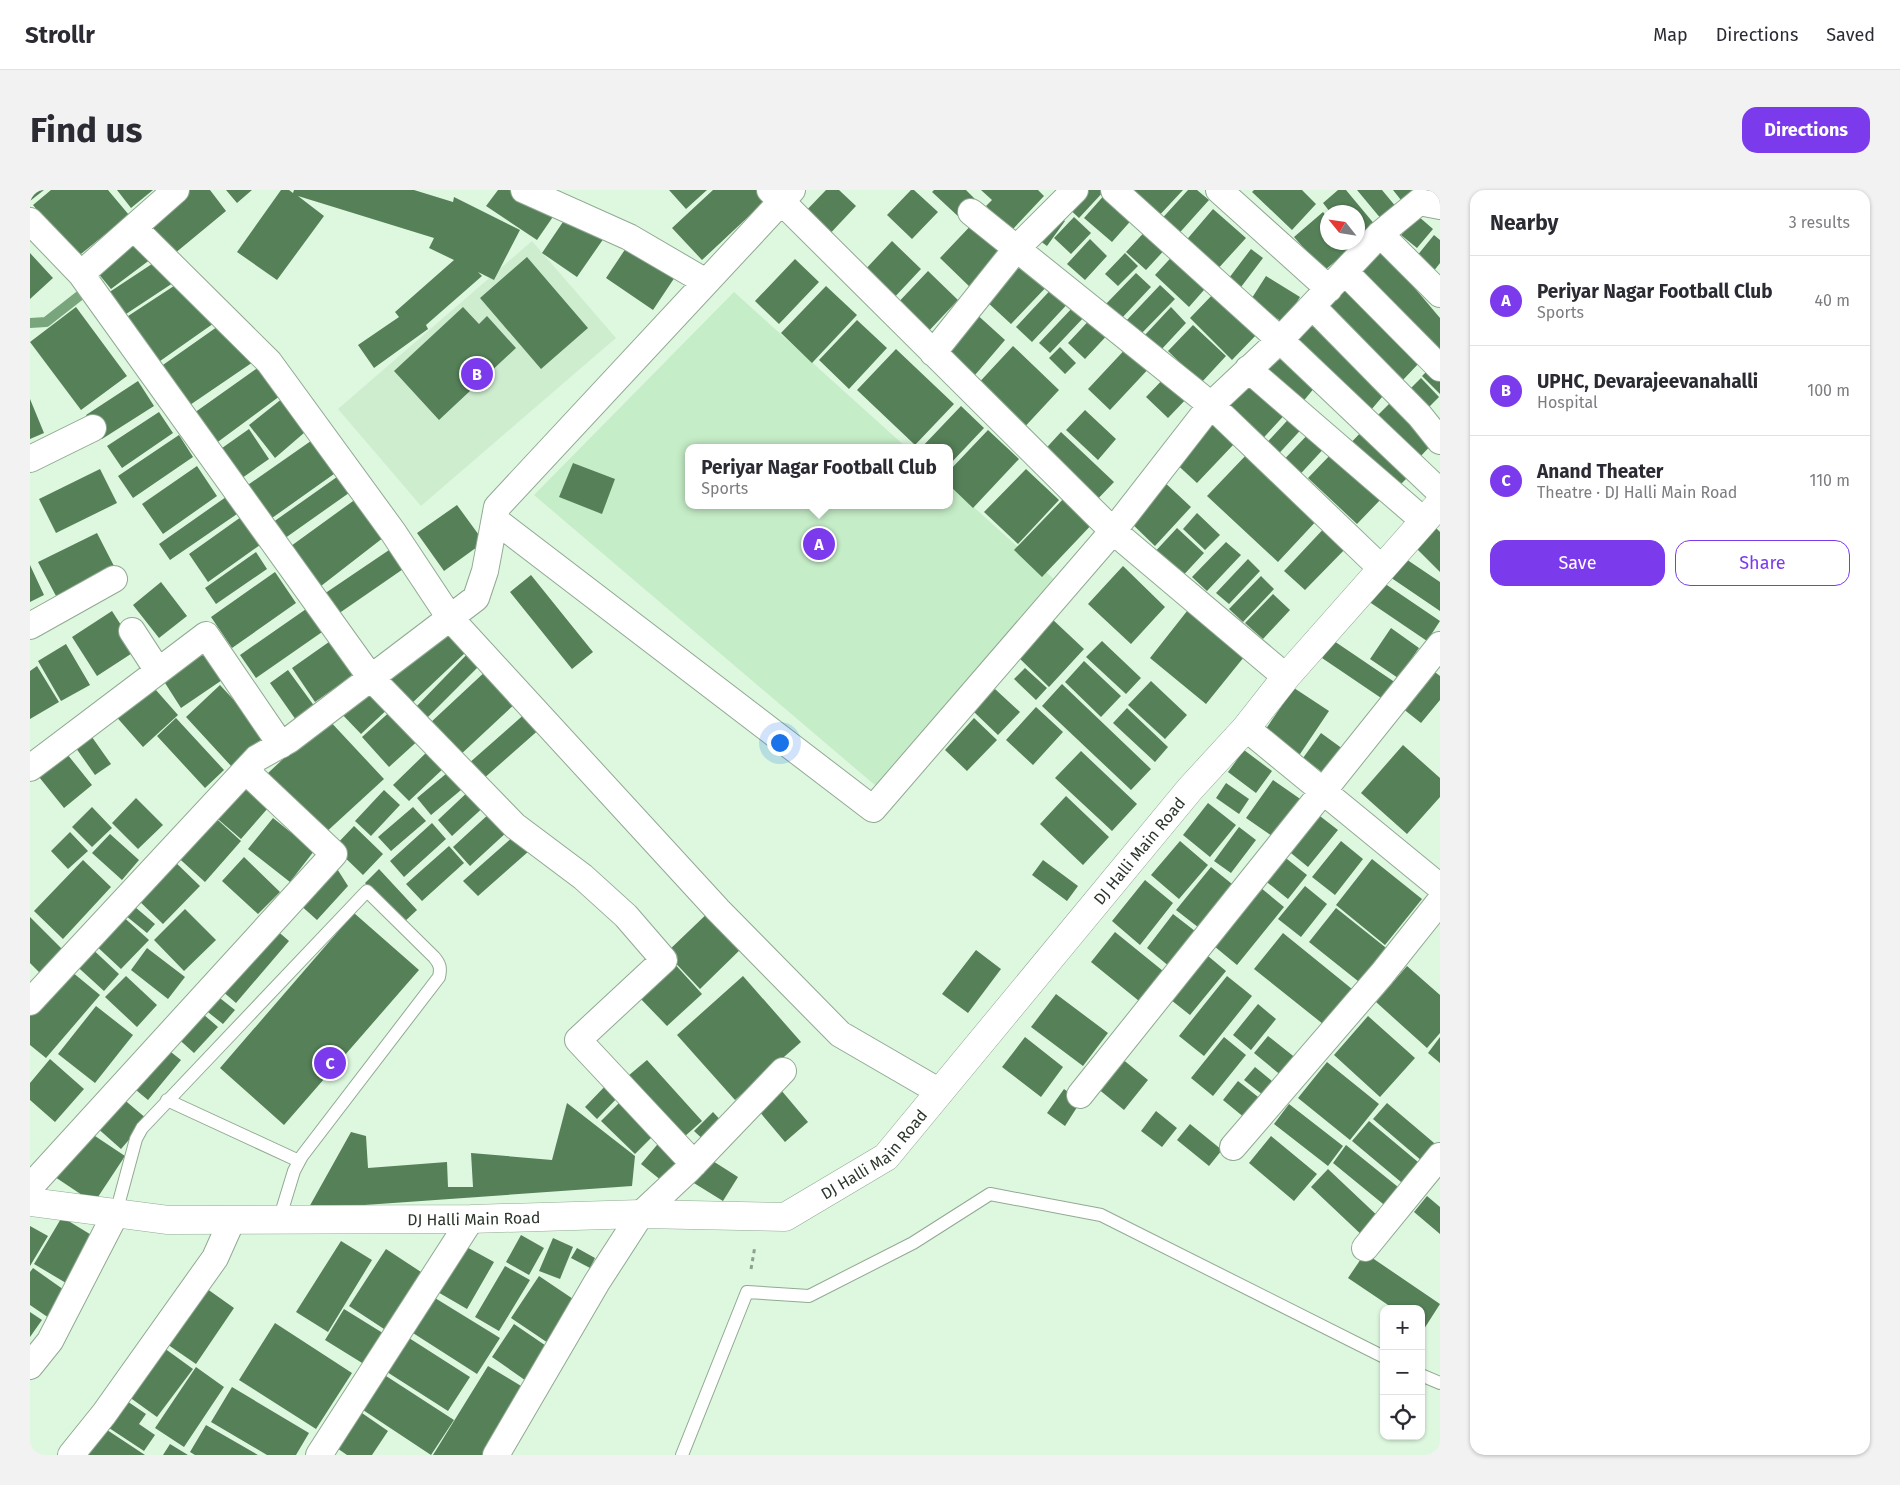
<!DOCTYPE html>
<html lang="en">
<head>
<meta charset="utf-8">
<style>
	body { margin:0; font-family:"Fira Sans",sans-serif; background:#f2f2f3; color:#2b2b33 }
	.controls { position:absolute; right:15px; bottom:15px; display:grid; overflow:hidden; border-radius:10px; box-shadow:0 1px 4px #0004 }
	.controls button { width:45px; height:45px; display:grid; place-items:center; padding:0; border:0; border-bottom:1px solid #e1e1e2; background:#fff; color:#2b2b33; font:25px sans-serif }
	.compass { position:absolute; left:1290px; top:15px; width:45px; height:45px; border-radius:50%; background:#fff; box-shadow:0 1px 4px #0004; rotate:300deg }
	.you { position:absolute; left:749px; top:552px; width:18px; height:18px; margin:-12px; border:4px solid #fff; border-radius:50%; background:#1a73e8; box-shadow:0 0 0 8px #1a73e833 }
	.badge { display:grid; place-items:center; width:32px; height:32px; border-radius:50%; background:#7c3aed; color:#fff; font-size:16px; font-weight:700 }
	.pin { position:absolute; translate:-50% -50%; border:2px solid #fff; box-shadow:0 1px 5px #0006 }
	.popup { position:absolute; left:655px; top:254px; width:268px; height:65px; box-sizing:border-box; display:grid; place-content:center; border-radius:10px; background:#fff; filter:drop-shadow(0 1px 4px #0005); font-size:16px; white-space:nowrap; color:#7c7c81 }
	.popup b { font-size:19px; color:#2b2b33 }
	.popup::after { content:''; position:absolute; left:50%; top:100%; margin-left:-10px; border:10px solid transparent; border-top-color:#fff }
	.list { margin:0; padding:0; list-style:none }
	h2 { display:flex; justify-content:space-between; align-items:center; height:65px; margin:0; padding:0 20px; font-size:21px }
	h2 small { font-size:16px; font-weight:400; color:#7c7c81 }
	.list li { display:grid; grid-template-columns:32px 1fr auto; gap:15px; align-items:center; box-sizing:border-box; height:90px; padding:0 20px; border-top:1px solid #e1e1e2 }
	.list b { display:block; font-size:19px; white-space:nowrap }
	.list p { margin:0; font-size:16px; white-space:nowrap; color:#7c7c81 }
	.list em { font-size:16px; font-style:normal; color:#7c7c81 }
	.actions { display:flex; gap:10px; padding:15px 20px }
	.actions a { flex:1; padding:11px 0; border:1px solid #7c3aed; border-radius:15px; text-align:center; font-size:18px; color:#7c3aed }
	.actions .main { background:#7c3aed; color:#fff }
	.icon { flex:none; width:28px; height:28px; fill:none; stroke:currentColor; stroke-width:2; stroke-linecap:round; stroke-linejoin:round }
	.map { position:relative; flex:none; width:1410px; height:1265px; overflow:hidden; border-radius:15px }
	header { display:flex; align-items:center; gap:30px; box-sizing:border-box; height:70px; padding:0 25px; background:#fff; border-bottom:1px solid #e1e1e2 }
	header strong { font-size:24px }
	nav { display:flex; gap:28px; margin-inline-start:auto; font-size:18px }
	.intro { display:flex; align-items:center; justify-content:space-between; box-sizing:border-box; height:120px; padding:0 30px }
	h1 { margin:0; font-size:35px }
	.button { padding:12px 22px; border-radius:15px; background:#7c3aed; color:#fff; font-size:18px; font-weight:700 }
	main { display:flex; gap:30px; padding:0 30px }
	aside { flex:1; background:#fff; border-radius:15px; box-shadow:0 1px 4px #0004 }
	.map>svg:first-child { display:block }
	.built { fill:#ceedcf }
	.green { fill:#c5edc7 }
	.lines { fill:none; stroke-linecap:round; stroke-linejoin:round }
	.stream { stroke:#79a57c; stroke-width:10 }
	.building { fill:#558058 }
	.service-casing { stroke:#91a992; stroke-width:14 }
	.minor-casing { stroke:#91a992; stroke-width:28 }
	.tertiary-casing { stroke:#91a992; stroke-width:29 }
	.path { stroke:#8ea08e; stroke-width:3; stroke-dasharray:4 4; stroke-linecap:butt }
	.service { stroke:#fff; stroke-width:12 }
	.minor { stroke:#fff; stroke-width:26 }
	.tertiary { stroke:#fff; stroke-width:28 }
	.labels { text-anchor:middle; stroke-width:5; stroke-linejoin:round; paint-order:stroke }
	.street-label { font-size:16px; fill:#2c352c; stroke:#fff }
</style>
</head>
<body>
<header>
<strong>Strollr</strong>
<nav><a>Map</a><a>Directions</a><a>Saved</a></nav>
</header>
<div class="intro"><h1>Find us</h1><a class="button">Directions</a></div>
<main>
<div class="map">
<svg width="1410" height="1265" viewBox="0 0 1410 1265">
	<rect width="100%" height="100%" fill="#def8df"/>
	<path class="built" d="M502,51L586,148L391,316L308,219Z"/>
	<path class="green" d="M704,102L877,258H659V315H919V295L1026,391L846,596L504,305Z"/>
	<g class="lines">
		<path class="stream" d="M0,133L16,132L53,103"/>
	</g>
	<path class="building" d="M0,0H14L0,11Z
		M21,0H78L99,25L46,68L3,15Z
		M87,0H123L101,18Z
		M160,0H180L196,21L144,64L120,34Z
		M196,0H222L207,13Z
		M251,0H259L263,3L264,0H384L423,12L424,7L490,40L464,90L448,82L452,86L396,135L398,139L344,178L328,155L369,127L365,122L424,70L399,58L404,48L268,6L294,26L247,90L207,62Z
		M468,0H479L529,18L507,50L456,16Z
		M639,0H677L656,19Z
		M683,0H726L736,10L672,70L642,38Z
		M796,0H809L826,16L795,49L771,26Z
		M881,0H884L908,22L882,49L857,25Z
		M904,0H936L947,11L931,29L902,2Z
		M951,0H1008L1014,6L982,40L956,16L962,10Z
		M1049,0H1075L1049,28L1035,15Z
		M1097,0H1153L1126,29Z
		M1158,0H1167L1179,10L1144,49L1127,34Z
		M1224,0H1272L1286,14L1262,40L1222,2Z
		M1308,0H1316L1346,36L1328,51V22H1300L1293,13Z
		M1327,0H1352L1367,18L1352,30Z
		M1363,0H1384L1371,10Z
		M1077,2L1105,26L1082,52L1054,28Z
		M1183,19L1216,48L1185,82L1153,54Z
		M1293,22L1298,28V52H1318L1322,57L1294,81L1264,47Z
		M539,23L574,48L547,87L512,63Z
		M1024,23L1035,31L1017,56L1006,48Z
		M1388,26L1403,39L1387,58L1371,45Z
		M1044,27L1061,43L1041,64L1024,48Z
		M947,29L980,61L943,100L910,68Z
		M1120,36L1139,55L1116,80L1096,62Z
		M1404,45L1410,50V73L1403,82L1386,67Z
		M104,46L121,69L81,99L63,77Z
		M1060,49L1077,66L1055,90L1037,74Z
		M862,51L891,79L861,111L832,83Z
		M598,55L645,87L623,120L576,88Z
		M1351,58L1410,128V158L1402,164L1329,76Z
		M1221,59L1233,68L1208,101L1196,92Z
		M1148,60L1181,92L1159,117L1125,85Z
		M0,63L23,88L0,109Z
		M1095,63L1108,76L1088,96L1075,84Z
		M497,67L558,138L511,179L450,108Z
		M994,67L1021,92L981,134L955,110Z
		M131,68L146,91L93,126L78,103Z
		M765,69L789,92L749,134L725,111Z
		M898,81L928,110L894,146L863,118Z
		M1106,83L1121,97L1090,130L1074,116Z
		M1236,86L1270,107L1254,133L1220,111Z
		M150,92L187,131L123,176L92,130Z
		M1319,92L1390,172L1371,192L1293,116Z
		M1027,93L1043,108L1002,152L986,137Z
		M1130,95L1145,109L1110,145L1095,132Z
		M796,96L827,125L782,173L751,143Z
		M1187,100L1229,142L1202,170L1160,128Z
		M1045,115L1056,125L1020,163L1009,153Z
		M46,117L97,186L51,220L0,152Z
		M433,117L449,134L457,126L486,158L409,230L364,181Z
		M1141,117L1156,133L1130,161L1114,146Z
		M943,121L975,150L939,192L909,162Z
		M1065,124L1082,140L1055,169L1038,153Z
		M827,130L857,158L819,199L789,170Z
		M194,132L226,170L157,217L130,177Z
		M1279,132L1358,200L1341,220L1262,151Z
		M1163,135L1196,166L1171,193L1138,161Z
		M1101,153L1123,174L1080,220L1058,199Z
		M983,156L1029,200L990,242L944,198Z
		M1248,156L1290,191L1271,214L1229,178Z
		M1030,157L1046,173L1035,184L1019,168Z
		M866,159L924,214L885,255L827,200Z
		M233,174L254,203L185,254L164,223Z
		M1402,176L1410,183V204L1392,186Z
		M1138,184L1160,205L1138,228L1116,207Z
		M1222,184L1259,220L1227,255L1188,218Z
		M1391,188L1409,207L1393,223L1375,204Z
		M108,191L124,216L72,249L56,225Z
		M258,204L282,236L245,268L219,235Z
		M0,209L14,243L0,249Z
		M1362,211L1405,251L1389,268L1346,227Z
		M931,216L954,238L919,275V258H891Z
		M1055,220L1086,249L1068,270L1036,240Z
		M1266,221L1278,232L1242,271L1230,260Z
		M129,222L143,243L92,278L77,256Z
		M1179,229L1204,254L1167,293L1141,269Z
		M219,239L239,269L205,293L185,263Z
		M1334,239L1382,283L1362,303L1315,259Z
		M958,240L989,269L943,318L919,295V281Z
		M1282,240L1298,254L1263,292L1247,277Z
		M1031,242L1084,292L1061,316L1008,267Z
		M149,245L163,267L103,308L88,286Z
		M288,246L311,279L235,333L212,299Z
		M1304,261L1352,308L1327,334L1278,288Z
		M1219,262L1289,328L1248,372L1177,306Z
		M543,273L585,289L572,324L529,307Z
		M167,276L187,306L133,344L112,314Z
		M70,279L87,313L26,343L9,309Z
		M996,279L1029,310L988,354L954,322Z
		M314,282L326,298L251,351L239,335Z
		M1131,289L1161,317L1125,356L1097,329Z
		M1038,304L1066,330L1012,387L984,360Z
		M330,306L358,344L291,396L261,356Z
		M196,307L207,324L140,370L129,354Z
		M427,315L454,352L414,381L387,343Z
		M1167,323L1190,345L1175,360L1153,339Z
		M211,327L230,355L178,392L159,364Z
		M1299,333L1321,353L1275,400L1254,381Z
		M1402,334L1410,342V382L1382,354Z
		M1147,338L1174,363L1148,391L1121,366Z
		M67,343L84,376L26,406L8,372Z
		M1196,352L1211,365L1177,401L1162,387Z
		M365,356L379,375L308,424L294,404Z
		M226,362L237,379L186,414L175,398Z
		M1370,365L1410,392V421L1357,385Z
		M1218,369L1230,381L1199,414L1186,403Z
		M0,375L14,405L0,412Z
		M1093,376L1135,417L1101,454L1058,414Z
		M245,382L266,413L202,458L181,427Z
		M501,385L563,462L542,479L480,402Z
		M1231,386L1244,399L1213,432L1199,419Z
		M1351,391L1410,431L1397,451L1338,411Z
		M131,392L157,426L129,448L103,415Z
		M1243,404L1260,420L1233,449L1215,433Z
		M1161,416L1218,462L1176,514L1120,468Z
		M279,417L295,440L226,488L210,465Z
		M82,421L107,460L67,486L42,447Z
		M1021,428L1054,459L1019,497L986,465Z
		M412,437L436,462L380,515L356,489Z
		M1361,438L1389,458L1368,488L1340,469Z
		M306,447L329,481L285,512L262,478Z
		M175,451L198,486L151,518L128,482Z
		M1072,451L1111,488L1096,504L1056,467Z
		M1304,451L1369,495L1357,512L1292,468Z
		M36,454L60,495L31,511L8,471Z
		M442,459L454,471L395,530L384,519Z
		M1054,471L1091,506L1071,527L1035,492Z
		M7,476L29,512L0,529V481Z
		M1397,476L1410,486V510L1391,533L1367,514Z
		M995,478L1017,498L1006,510L984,489Z
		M458,479L488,511L428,567L399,534Z
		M258,480L285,517L266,530L240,493Z
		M118,491L148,525L113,557L83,523Z
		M339,491L362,515L331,544L308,520Z
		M1121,491L1157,525L1135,549L1098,515Z
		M1032,494L1121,579L1101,600L1012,516Z
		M190,495L236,545L202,577L156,527Z
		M1264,498L1299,521L1268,567L1233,543Z
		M965,499L990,522L968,545L944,522Z
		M365,517L392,547L359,577L332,547Z
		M1006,517L1033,542L1003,575L976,550Z
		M1097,518L1138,557L1125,572L1083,533Z
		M498,521L512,537L452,590L438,574Z
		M146,528L194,580L175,598L127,546Z
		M297,528L354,589L293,645L237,584Z
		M944,528L967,550L937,581L915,560Z
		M57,540L81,574L65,585L41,551Z
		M1291,543L1317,562L1299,587L1273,568Z
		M1373,555L1410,588V607L1377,644L1331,603Z
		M33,559L62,595L34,618L5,582Z
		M400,559L416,576L379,611L363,595Z
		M1214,560L1242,581L1226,603L1198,582Z
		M1051,561L1107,614L1082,641L1025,588Z
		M423,578L437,595L401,625L387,608Z
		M216,585L245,610L211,649L182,624Z
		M1243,590L1276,613L1249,651L1216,628Z
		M1196,593L1219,609L1209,624L1186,608Z
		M442,598L457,614L422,646L408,630Z
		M354,600L370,615L341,646L325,631Z
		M1036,606L1079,647L1053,675L1010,634Z
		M106,608L133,635L108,659L82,633Z
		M1178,613L1206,635L1180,667L1153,645Z
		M62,617L82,638L62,657L42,637Z
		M383,617L396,631L361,661L348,647Z
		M179,622L211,651L175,692L142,662Z
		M461,622L478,641L440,676L423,657Z
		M1286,623L1308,640L1278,677L1256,659Z
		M243,628L284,661L260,692L218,659Z
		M402,633L416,649L374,687L360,671Z
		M324,636L353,664L333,685L304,657Z
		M1209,637L1226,650L1201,683L1184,671Z
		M40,642L58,661L38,679L21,661Z
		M80,644L109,670L92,690L62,663Z
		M485,645L499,661L448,706L433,691Z
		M1150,651L1178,675L1149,709L1121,685Z
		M1311,651L1333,669L1305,705L1282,687Z
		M419,656L434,673L392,711L376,694Z
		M1252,665L1277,685L1258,709L1233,689Z
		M214,667L250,702L228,724L192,691Z
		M141,668L170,696L133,734L104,706Z
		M1342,669L1392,709L1355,755L1306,715Z
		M53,670L81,697L33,749L4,721Z
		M1013,670L1048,696L1037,711L1002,685Z
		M304,674L318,696L287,730L268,713Z
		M1181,677L1207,698L1173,741L1146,720Z
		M349,679L387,720L373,733L335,693Z
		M1115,690L1143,713L1110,755L1082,731Z
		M1275,696L1297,714L1271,747L1248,729Z
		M1231,698L1254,717L1207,775L1184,756Z
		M98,711L125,734L117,743L90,721Z
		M683,718L716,754L670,799L636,763Z
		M1306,718L1365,765L1338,799L1279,752Z
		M155,719L186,750L154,781L124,750Z
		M89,723L119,750L91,779L62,752Z
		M324,723L389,780L254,935L190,878Z
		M1143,724L1174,748L1146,782L1117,758Z
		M0,727L35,762L12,785L0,773Z
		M244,738L259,751L206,813L191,800Z
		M1085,742L1138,785L1114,815L1061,772Z
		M1253,743L1322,799L1293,834L1224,779Z
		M56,753L89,784L74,801L40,770Z
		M117,758L155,787L138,809L101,780Z
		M946,760L971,779L938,823L912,804Z
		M1172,761L1196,781L1160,825L1136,806Z
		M642,771L672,804L637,836L607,805Z
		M1377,776L1410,805V843L1397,858L1346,812Z
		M36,777L70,805L16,868L0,855V820Z
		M96,786L127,815L107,837L75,807Z
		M713,786L771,852L705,910L647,845Z
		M1197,786L1222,806L1174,866L1149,846Z
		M181,801L205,820L193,834L169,815Z
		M1026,804L1078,843L1053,876L1001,837Z
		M1228,814L1246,829L1221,860L1203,845Z
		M66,816L103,845L65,893L28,864Z
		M166,818L188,837L164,863L143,844Z
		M1338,826L1385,868L1350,907L1304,865Z
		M1238,846L1272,873L1258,891L1224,863Z
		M995,847L1033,877L1011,907L972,877Z
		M1194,847L1216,865L1183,906L1161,888Z
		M1410,847V873L1398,863Z
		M132,855L151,870L118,910L100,895Z
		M1091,868L1118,890L1094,920L1067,898Z
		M20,869L54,899L25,932L0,910V893Z
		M617,870L672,931L654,947L598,886Z
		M1297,872L1349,914L1320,950L1268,908Z
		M1225,877L1248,896L1238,909L1214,890Z
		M580,891L592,903L567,929L555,917Z
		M1208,891L1237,914L1221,933L1193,910Z
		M1034,899L1051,911L1035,936L1017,923Z
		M751,900L778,932L755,952L728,920Z
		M91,907L117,929L91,959L65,936Z
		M595,907L629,940L605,964L571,931Z
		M537,913L605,966L602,996L278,1019L321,942L336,946L338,978L417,972L418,997H443L441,963L522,970Z
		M1357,913L1410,958L1399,977L1343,929Z
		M1259,914L1313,956L1298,976L1244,934Z
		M1126,921L1147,938L1132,957L1111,941Z
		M683,922L696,936L678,954L664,941Z
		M1339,931L1394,977L1377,997L1322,951Z
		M1160,934L1192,960L1179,976L1147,950Z
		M56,940L95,966L64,1013L25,987Z
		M1241,946L1287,984L1264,1011L1219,973Z
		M632,949L652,967L632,991L611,974Z
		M1316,955L1373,1001L1358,1018L1303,973Z
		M675,966L708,987L693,1011L659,990Z
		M1298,979L1352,1030L1335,1048L1281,997Z
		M1397,1006L1410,1017V1044L1384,1022Z
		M32,1027L63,1046L36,1093L4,1074Z
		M0,1036L18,1046L0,1076Z
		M491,1045L514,1058L499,1085L476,1072Z
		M523,1048L543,1057L530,1089L509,1081Z
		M311,1051L342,1070L298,1142L266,1122Z
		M433,1055L464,1072L437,1119L406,1101Z
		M547,1058L565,1068L560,1078L541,1068Z
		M356,1059L391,1082L354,1139L319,1116Z
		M1335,1063L1410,1114L1394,1139L1391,1137V1119H1364L1318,1088Z
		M475,1076L500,1090L469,1141L445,1127Z
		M3,1078L37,1102L19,1128L0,1115V1082Z
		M509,1086L552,1115L524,1157L481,1128Z
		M173,1096L204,1118L166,1174L134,1152Z
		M405,1108L470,1148L447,1184L383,1143Z
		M314,1119L356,1145L337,1176L295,1150Z
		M0,1122L12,1130L0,1147Z
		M245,1133L322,1183L286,1239L209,1190Z
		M484,1134L525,1162L502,1195L462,1167Z
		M379,1148L440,1187L418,1221L357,1182Z
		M130,1155L163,1179L127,1227L95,1204Z
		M458,1176L501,1202L463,1265H403Z
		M166,1177L194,1197L154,1257L125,1238Z
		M353,1184L424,1230L401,1265L330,1218Z
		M202,1197L279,1243L266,1265H237L181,1232Z
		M91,1207L116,1224L109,1234L125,1245L114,1261L73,1234Z
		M329,1221L358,1241L342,1265H317L304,1256Z
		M68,1234L115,1265H59L51,1260Z
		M176,1235L228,1265H165L160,1262Z
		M140,1254L158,1265H133Z"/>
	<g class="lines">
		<g class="service-casing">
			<path id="service" d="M137,910L269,971
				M86,1023L106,949L112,938L337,701L404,767C410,774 411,778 409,787L272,966L264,981L249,1030
				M1391,1185L1410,1193
				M652,1265L717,1102L779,1106L883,1053L960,1004L1071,1025L1354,1167"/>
		</g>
		<g class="minor-casing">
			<path id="minor" d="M146,0L51,84L341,488L485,636L553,687L596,726L634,770L548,850L664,974
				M494,0L599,47L676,92
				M740,0L1083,341L1256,487
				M1084,0L1250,150L1410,302
				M1189,0L1299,99
				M941,22L1181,215L1352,379
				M0,31L51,84
				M104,38L239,172L363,342L420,428L688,720L810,844L910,902
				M1350,44L1410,104
				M1315,82L1410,178
				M1282,116L1390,226L1410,251
				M903,163L987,58L1045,0
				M1218,179L1394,331
				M0,269L63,238
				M465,330L843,619L1083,341L1181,215L1250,150L1350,44L1389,12L1410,16
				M0,436L84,389
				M102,441L128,481
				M1216,538L1410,697
				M0,578L176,445L251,555
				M0,812L227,568L259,550L446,408L455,381L467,317L762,0
				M1050,905L1410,455
				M1203,957L1352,784L1410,711
				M0,997L304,664L216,581
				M1335,1058L1410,966
				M0,1176L20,1151L86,1023
				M41,1265L74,1224L185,1068L202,1030
				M289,1265L441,1029
				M466,1265L567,1092L611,1024L658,980L753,881"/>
		</g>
		<g class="tertiary-casing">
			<g id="tertiary">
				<path id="s1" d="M0,1012L138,1030L441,1029L611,1024L755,1027L856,967L1160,599L1216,538L1256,487L1410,313"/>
			</g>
		</g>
		<path class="path" d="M721,1079L725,1056"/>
		<use href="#service" class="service"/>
		<use href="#minor" class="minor"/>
		<use href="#tertiary" class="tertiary"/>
	</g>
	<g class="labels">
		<g class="street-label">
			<text dy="6" stroke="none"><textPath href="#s1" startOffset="1271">DJ Halli Main Road</textPath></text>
			<text dy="6" stroke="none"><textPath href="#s1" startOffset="866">DJ Halli Main Road</textPath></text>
			<text dy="6" stroke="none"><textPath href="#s1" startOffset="445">DJ Halli Main Road</textPath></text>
		</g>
	</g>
</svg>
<div class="controls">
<button>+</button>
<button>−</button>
<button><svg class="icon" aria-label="locate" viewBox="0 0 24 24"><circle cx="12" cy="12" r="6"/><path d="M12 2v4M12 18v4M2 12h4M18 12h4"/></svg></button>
</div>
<svg class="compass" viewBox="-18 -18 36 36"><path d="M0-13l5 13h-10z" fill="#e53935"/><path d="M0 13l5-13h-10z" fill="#7c7c81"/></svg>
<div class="you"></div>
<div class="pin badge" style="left:789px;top:354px">A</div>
<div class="popup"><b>Periyar Nagar Football Club</b>Sports</div>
<div class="pin badge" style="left:447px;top:184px">B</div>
<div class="pin badge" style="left:300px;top:873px">C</div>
</div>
<aside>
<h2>Nearby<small>3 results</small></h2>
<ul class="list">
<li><span class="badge">A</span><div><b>Periyar Nagar Football Club</b><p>Sports</p></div><em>40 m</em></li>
<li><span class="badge">B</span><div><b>UPHC, Devarajeevanahalli</b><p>Hospital</p></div><em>100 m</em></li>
<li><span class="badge">C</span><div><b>Anand Theater</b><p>Theatre · DJ Halli Main Road</p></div><em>110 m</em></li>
</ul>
<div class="actions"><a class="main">Save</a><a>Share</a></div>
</aside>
</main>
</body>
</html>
